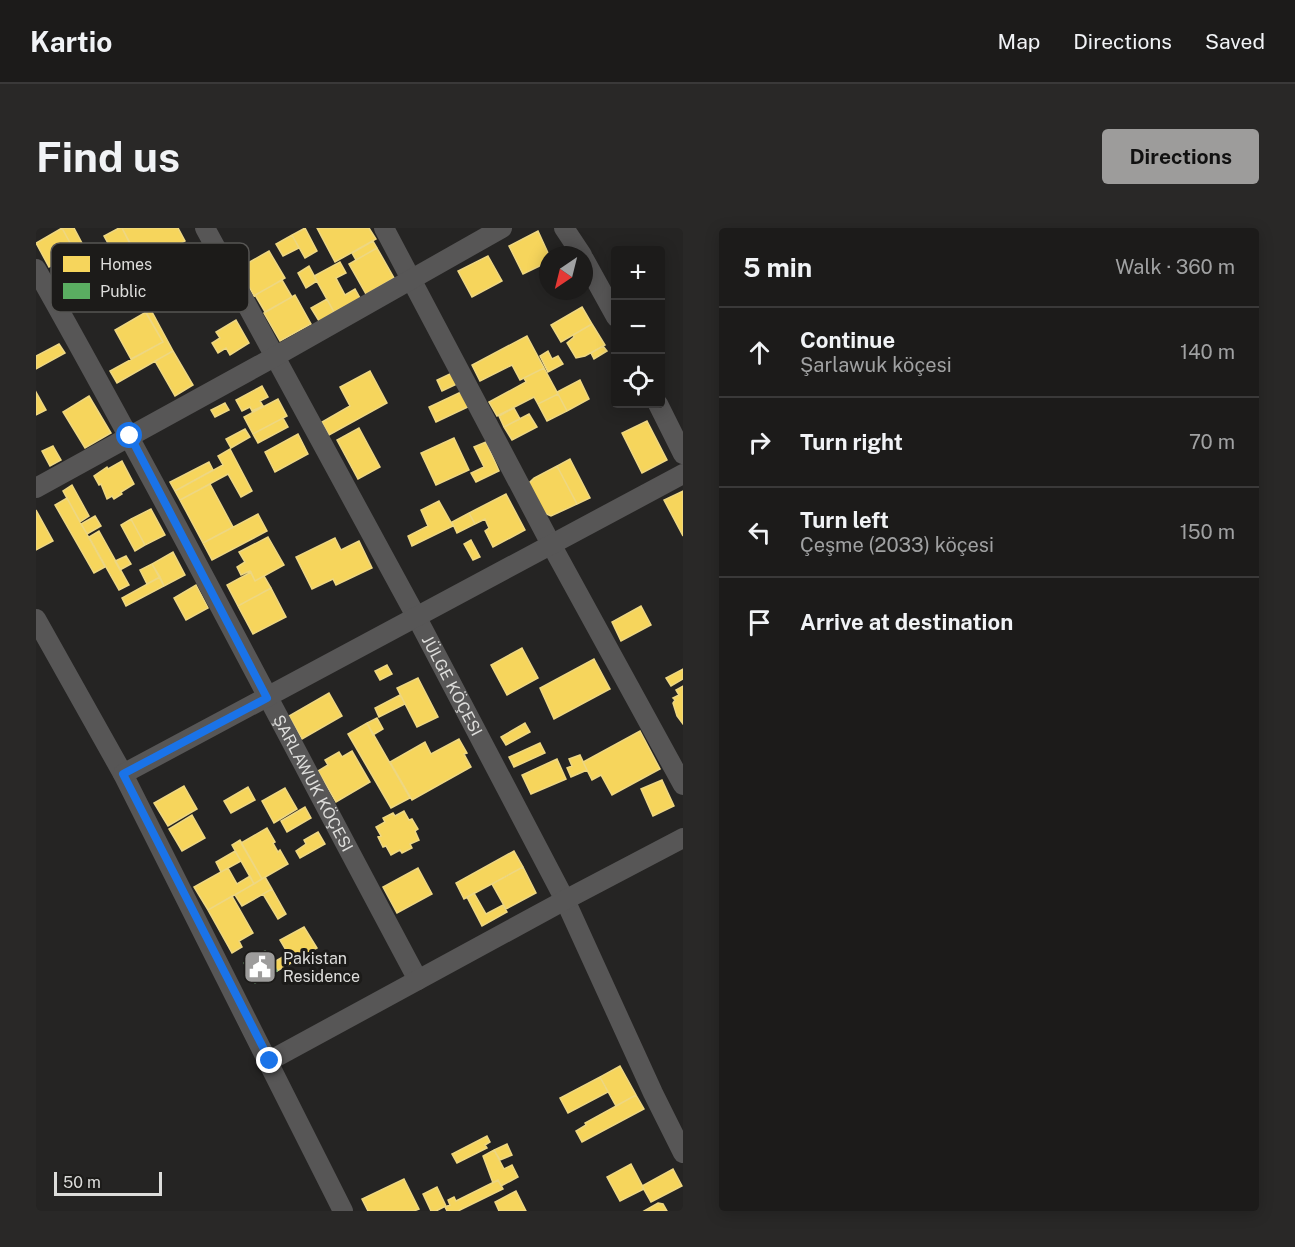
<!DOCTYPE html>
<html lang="en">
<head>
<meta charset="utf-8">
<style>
	body { margin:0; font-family:"Public Sans",sans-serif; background:#292827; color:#f1f3f6 }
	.controls { position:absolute; right:18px; top:18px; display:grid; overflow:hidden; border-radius:6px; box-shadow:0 3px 15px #0003 }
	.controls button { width:54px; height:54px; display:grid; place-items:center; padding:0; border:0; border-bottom:2px solid #3a3939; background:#1c1b1a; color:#f1f3f6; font:30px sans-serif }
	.compass { position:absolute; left:503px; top:18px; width:54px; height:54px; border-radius:50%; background:#1c1b1a; box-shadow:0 3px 15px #0003; rotate:215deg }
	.scale { position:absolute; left:18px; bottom:15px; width:108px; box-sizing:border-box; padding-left:6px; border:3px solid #dddddb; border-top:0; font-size:16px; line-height:21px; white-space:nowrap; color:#dddddb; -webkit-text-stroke:4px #1c1b19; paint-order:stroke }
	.stop { position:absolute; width:18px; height:18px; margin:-14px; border:4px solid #1a73e8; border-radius:50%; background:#fff }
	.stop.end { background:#1a73e8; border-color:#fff; box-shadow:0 2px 6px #0008 }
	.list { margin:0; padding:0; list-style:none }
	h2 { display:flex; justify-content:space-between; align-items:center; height:78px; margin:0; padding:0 24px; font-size:26px }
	h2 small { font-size:20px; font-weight:400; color:#a0a1a2 }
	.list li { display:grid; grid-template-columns:39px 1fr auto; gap:18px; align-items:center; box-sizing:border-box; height:90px; padding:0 24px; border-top:2px solid #3a3939 }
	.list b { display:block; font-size:22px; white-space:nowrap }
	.list p { margin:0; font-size:20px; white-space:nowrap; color:#a0a1a2 }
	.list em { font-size:20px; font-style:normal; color:#a0a1a2 }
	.icon { flex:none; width:33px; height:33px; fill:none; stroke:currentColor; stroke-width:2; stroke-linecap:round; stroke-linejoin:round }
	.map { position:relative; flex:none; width:647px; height:983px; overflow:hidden; border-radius:6px }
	header { display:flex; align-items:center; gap:36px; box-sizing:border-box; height:84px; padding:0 30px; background:#1c1b1a; border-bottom:2px solid #3a3939 }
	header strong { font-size:28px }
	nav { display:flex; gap:33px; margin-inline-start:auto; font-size:21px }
	.intro { display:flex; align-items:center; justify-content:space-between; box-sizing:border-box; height:144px; padding:0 36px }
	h1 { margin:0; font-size:42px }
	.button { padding:15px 27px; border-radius:6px; background:#9d9c9b; color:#111; font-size:21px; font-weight:700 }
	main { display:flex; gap:36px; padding:0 36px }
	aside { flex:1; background:#1c1b1a; border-radius:6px; box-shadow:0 3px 15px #0003 }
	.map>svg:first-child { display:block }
	.homes { fill:#f6d55c; stroke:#eed782; stroke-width:1.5 }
	.public { fill:#5aae61; stroke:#81bc86; stroke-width:1.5 }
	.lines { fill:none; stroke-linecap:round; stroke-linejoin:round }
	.minor { stroke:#575656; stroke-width:20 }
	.route { stroke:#1a73e8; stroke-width:8 }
	.labels { text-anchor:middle; stroke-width:6; stroke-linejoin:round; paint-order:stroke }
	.street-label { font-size:16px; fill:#dddddb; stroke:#1c1b19 }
	.poi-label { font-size:16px; fill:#dddddb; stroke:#1c1b19; text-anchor:start }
	.key { fill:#1c1b19; stroke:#565553; stroke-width:1.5 }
	.key-label { font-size:16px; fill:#dddddb }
</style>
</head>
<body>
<header>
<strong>Kartio</strong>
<nav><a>Map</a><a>Directions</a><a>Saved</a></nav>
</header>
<div class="intro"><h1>Find us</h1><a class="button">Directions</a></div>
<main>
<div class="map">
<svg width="647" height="983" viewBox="0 0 647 983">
	<rect width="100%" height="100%" fill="#252423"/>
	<path class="homes" d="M26,0L39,24L13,39L0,15Z
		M26,0H38L48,19L39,24Z
		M83,0H86L106,37L89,46L68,8Z
		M86,0H142L149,13L111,34L101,17L96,20Z
		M269,0L281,23L269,30L256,7Z
		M281,0H333L340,11L299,34Z
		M502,3L513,27L512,34L487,46L473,18Z
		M256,7L263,20L247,28L240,16Z
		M337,13L341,20L320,32L316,25Z
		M341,20L358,50L330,66L313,36Z
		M233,23L249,50L218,68L203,40Z
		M452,28L466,53L436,69L422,43Z
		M304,34L310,45L300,50L309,67L319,61L324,70L298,84L278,48Z
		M273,38L281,53L270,60L262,45Z
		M246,52L256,69L229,84L219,67Z
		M259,67L275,96L244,113L228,85Z
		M291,71L298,84L283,93L275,80Z
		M546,79L556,96L525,114L515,97Z
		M115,82L137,123L81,155L74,143L127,114L110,85Z
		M110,84L127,114L95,131L79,102Z
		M200,92L213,115L194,127L190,120L182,125L176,115L184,110L180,104Z
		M556,96L569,117L549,128L540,130L531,115L538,109L537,107Z
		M491,108L508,140L484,152L476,137L444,153L436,137Z
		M23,116L29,125L0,141V128Z
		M567,118L571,123L558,131L555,125Z
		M137,123L157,157L139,168L119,133Z
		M512,123L516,131L522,128L527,136L512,144L504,128Z
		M508,140L522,166L502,176L498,169L461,188L453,174L490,154L488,150Z
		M334,143L351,175L293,207L286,194L314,178L304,159Z
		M416,145L421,156L406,163L401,152Z
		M544,152L553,171L531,183L521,164Z
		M226,158L232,169L224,173L227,178L216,183L214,179L206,183L200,172Z
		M0,164L10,182L0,187Z
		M425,164L432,179L400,194L393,179Z
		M522,166L531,183L511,193L502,176Z
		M53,168L75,205L49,220L27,184Z
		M242,171L251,188L217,206L208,189Z
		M189,175L193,182L179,189L175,182Z
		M478,180L484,191L468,199L463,188Z
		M493,186L501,199L476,212L468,199Z
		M247,190L252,199L222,215L217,206Z
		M611,193L631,232L606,245L586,205Z
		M323,200L344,239L322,251L301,212Z
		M209,201L214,209L195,220L190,211Z
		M262,206L272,226L239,244L229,224Z
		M418,210L433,242L400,257L385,225Z
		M450,214L463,243L440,254L435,245L448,239L438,219Z
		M17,218L25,232L14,238L6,223Z
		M194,221L216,263L205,269L192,246L144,272L139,263L187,237L182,228Z
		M534,231L554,270L541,276L521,238Z
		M86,233L98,256L85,264L86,266L78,271L76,268L71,271L65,256L63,257L58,248L71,239L72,241Z
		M173,234L177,242L139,263L134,254Z
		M521,238L541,276L515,288L508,285L493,255L498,250Z
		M174,256L197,299L167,315L144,272Z
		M36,257L53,288L44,294L27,263Z
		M647,263V308L628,272Z
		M470,266L489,302L457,319L449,303L453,300L449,291L439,296L433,285Z
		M31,270L69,339L58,345L19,277Z
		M403,273L417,298L376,318L372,308L392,298L385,282Z
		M115,281L129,307L109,317L95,291Z
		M0,282L17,313L0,322Z
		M433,285L439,296L421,305L416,294Z
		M222,286L231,303L176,332L167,315Z
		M59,288L65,298L51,306L45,296Z
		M95,291L109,317L99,323L85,297Z
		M63,303L93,357L83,362L53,309Z
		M232,309L248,337L219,353L214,343L205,347L201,339L209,334L203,324Z
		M299,310L305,322L323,313L336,340L300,357L297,351L276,361L260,329Z
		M435,312L444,329L437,332L428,316Z
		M137,324L149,347L128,358L116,336Z
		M90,328L95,336L84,342L79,333Z
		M116,336L124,349L111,356L104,342Z
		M215,344L219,353L228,348L235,360L202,378L191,357Z
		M124,349L128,358L90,378L86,370Z
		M160,357L172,380L150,392L138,370Z
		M235,360L250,389L217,406L202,378Z
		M605,378L615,397L585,413L576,394Z
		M486,420L502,450L471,467L455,437Z
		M558,431L574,461L518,491L504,460Z
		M351,437L356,446L344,452L339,443Z
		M647,441V451L635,458L630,450Z
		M382,450L402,489L381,499L361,460Z
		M647,458V496L641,488L637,475L639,472L637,470L643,467L640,462Z
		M293,465L306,488L266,511L253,488Z
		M364,467L369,476L343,489L339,480Z
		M341,490L347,501L337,507L331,495Z
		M331,495L374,570L355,580L312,506Z
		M489,495L494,504L470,517L465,509Z
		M604,503L624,541L576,567L565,547L556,552L547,534Z
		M423,511L431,525L428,526L435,539L376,572L354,534L389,514L395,526Z
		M504,515L509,525L478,539L473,529Z
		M316,523L334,554L300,574L282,543L292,537L289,532L303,524L306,529Z
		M544,527L551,542L535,549L531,540L536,538L533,531Z
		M521,531L530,551L495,566L486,547Z
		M626,552L638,578L617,588L605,561Z
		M148,558L161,581L132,598L118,575Z
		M212,559L219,572L195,585L188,573Z
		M249,560L261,581L238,595L226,573Z
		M269,579L275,590L251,604L245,593Z
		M368,583L373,592L376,591L382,601L379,603L383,612L374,616L376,620L366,625L364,622L355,627L350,618L347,619L342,609L345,608L340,599L349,594L347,590L357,585L359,588Z
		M156,587L169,610L146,623L133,601Z
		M231,600L239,614L237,615L242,624L244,622L252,636L226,651L205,615Z
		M282,604L289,616L264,630L260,623L270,616L268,612Z
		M204,612L226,651L218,656L196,617Z
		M199,623L205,633L185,644L180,634Z
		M478,623L487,639L428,671L420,655Z
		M487,639L500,665L470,681L456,656Z
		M192,640L201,656L214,648L218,656L172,682L158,659Z
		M382,640L396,666L361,685L347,659Z
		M229,649L236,661L206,678L199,667Z
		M236,661L250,686L242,691L227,666Z
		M438,665L450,686L467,677L471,684L446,698L431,669Z
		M196,668L217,705L203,713L206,719L196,725L172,682Z
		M268,699L281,720L257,734L244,712Z
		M252,726L257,734L241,743L236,735Z
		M584,838L600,867L580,878L564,849Z
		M564,849L572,864L532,885L524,870Z
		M600,867L608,881L546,914L540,903L550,897L549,895Z
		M451,908L454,914L449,917L451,920L421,935L416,926Z
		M471,916L476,927L464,932L458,922Z
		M458,922L468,941L476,937L482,949L465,958L462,952L457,955L447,928Z
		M595,936L608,961L584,973L571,949Z
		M637,941L646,958L615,974L606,958Z
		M368,951L383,981L378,983H332L326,971Z
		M462,952L467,961L422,983H411L409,979L414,977L412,972L418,969L420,973Z
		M401,959L410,978L400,983H395L387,966Z
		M480,963L490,983H463L459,974Z
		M622,975L627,976L631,983H608Z"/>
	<path class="public" d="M229,723L241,743L219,755L208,735Z"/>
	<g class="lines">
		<g class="minor">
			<path id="s1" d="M169,0L381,390L529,672L617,865L647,925"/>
			<path d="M348,0L516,318L647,557"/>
			<path d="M528,0L546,27"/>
			<path d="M548,31L580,89"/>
			<path id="s2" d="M0,41C132,275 255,515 382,752"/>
			<path d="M622,176L647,226"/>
			<path d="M0,260L240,128L466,0"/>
			<path d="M0,391L87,546L307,983"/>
			<path d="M87,546L647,246"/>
			<path d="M233,833L529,672L647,610"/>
		</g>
	</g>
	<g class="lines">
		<path class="route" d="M94,208L231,470L87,546L234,833"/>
	</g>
	<defs>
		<g id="civic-square" transform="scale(1.725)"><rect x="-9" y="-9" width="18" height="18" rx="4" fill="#9d9c9b" stroke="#1c1b19"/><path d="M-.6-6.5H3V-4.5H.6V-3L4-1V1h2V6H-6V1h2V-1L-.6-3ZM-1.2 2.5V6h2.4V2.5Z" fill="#fff"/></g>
	</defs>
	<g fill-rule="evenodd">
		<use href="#civic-square" x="224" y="739"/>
	</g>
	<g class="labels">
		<g class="street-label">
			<text dy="6" stroke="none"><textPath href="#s1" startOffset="520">JÜLGE KÖÇESI</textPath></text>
			<text dy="6" stroke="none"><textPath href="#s2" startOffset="584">ŞARLAWUK KÖÇESI</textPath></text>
		</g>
		<g class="poi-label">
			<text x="247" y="736">Pakistan<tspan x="247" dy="18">Residence</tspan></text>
		</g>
	</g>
	<rect x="15" y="15" width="198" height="69" rx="9" class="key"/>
	<rect x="27" y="28" width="27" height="16" fill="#f6d55c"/>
	<rect x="27" y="55" width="27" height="16" fill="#5aae61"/>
	<g class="key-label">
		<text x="64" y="42">Homes</text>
		<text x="64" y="69">Public</text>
	</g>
</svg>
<div class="controls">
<button>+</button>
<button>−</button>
<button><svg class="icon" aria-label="locate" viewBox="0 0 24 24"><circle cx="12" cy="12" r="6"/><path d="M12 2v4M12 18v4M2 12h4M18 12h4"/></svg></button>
</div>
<svg class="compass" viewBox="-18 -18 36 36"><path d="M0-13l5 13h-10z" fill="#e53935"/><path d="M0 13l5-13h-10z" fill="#a0a1a2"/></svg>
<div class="scale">50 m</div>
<div class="stop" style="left:94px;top:208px"></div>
<div class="stop end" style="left:234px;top:833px"></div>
</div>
<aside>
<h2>5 min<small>Walk · 360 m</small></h2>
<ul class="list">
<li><svg class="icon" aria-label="ahead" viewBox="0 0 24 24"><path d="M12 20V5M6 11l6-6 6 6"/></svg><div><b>Continue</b><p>Şarlawuk köçesi</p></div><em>140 m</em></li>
<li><svg class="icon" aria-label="right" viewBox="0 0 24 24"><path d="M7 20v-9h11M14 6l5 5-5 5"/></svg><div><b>Turn right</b></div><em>70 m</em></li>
<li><svg class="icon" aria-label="left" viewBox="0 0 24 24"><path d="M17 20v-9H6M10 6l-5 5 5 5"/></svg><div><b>Turn left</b><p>Çeşme (2033) köçesi</p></div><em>150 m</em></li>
<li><svg class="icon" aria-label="arrive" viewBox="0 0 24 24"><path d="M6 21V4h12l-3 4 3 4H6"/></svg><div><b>Arrive at destination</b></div></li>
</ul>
</aside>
</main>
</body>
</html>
